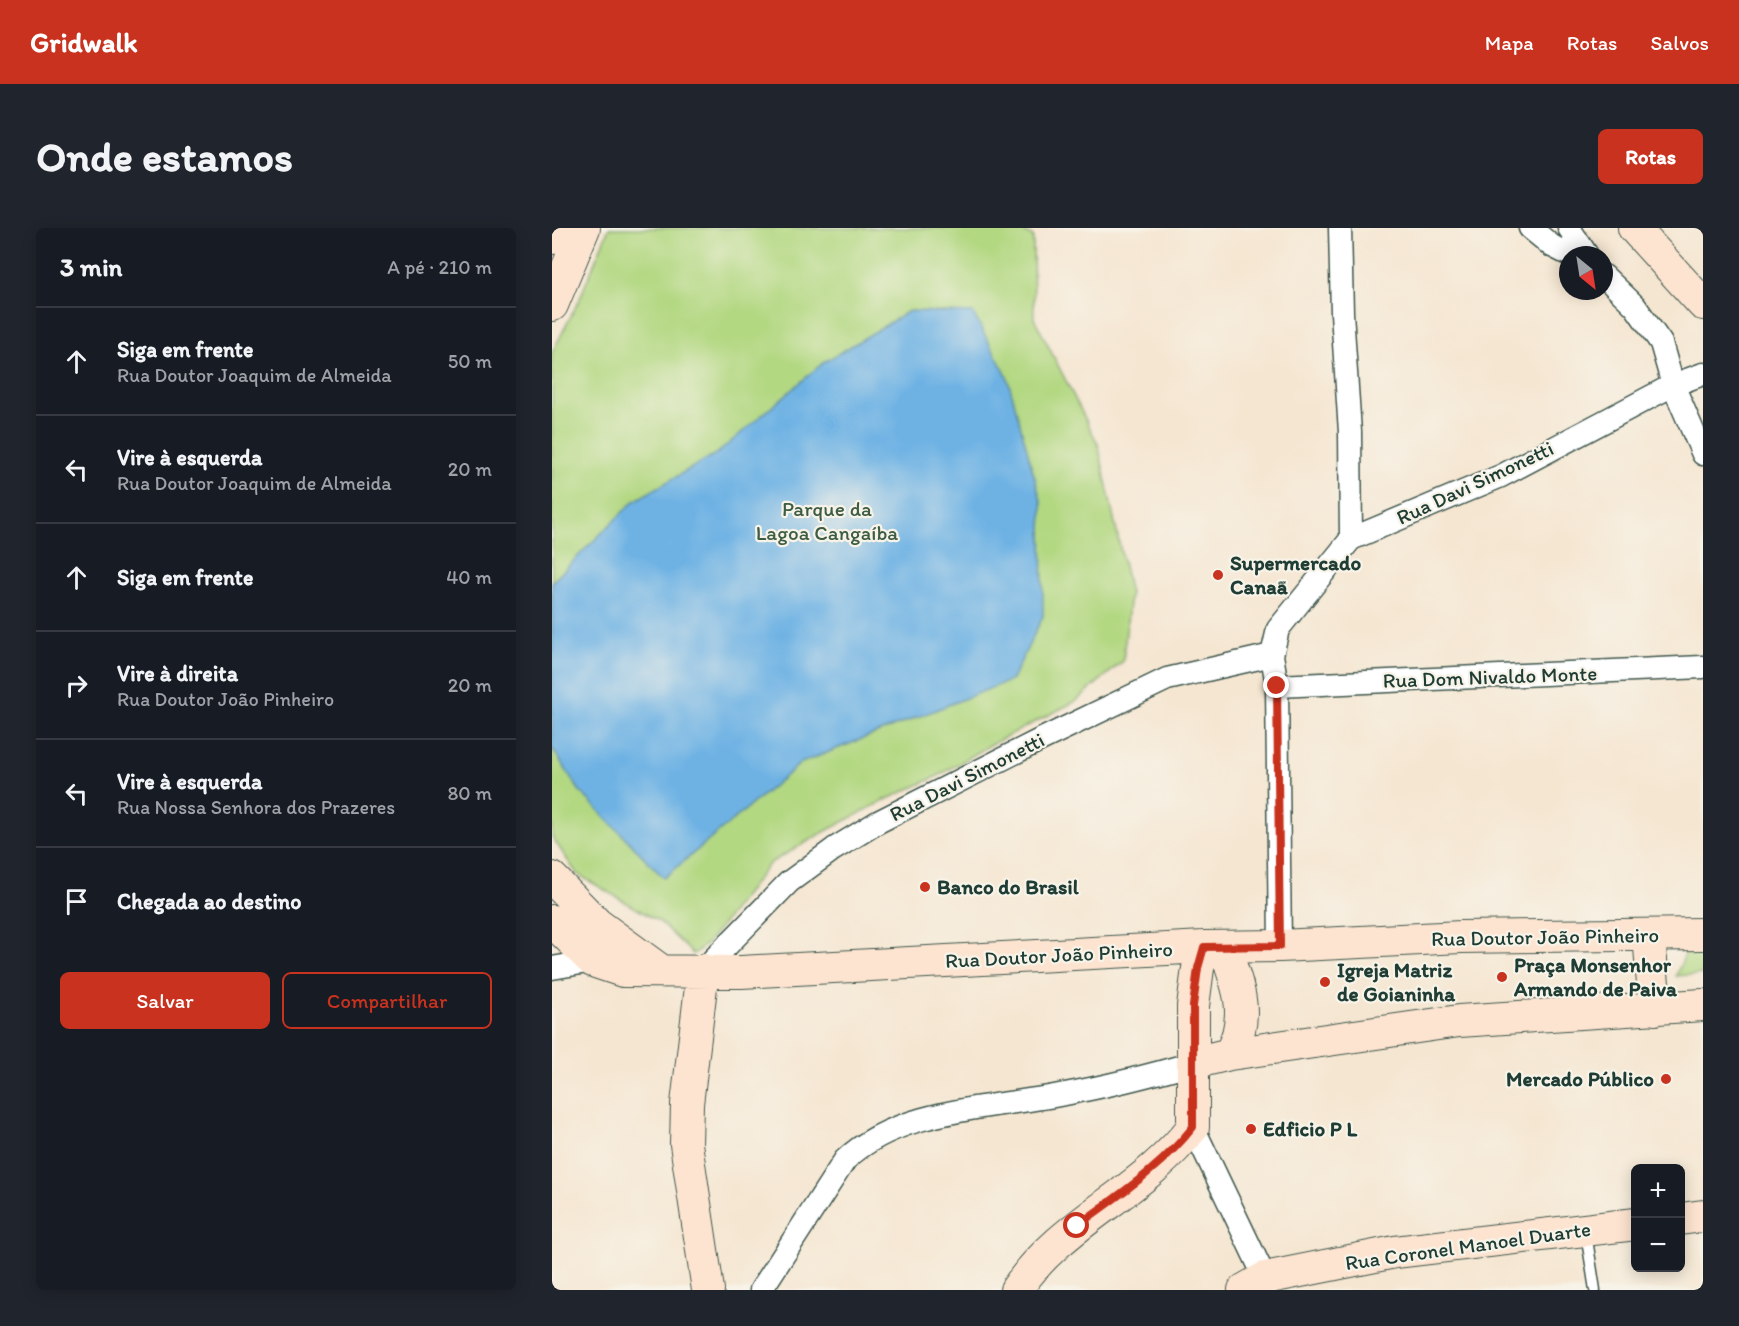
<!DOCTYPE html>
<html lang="pt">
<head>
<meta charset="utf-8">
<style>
	body { margin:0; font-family:Itim,sans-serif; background:#20242c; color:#f1f3f6 }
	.controls { position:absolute; right:18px; bottom:18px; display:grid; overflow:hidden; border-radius:9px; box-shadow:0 3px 15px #0003 }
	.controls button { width:54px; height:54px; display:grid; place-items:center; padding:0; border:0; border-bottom:2px solid #363941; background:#171b24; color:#f1f3f6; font:30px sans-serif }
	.compass { position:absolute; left:1007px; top:18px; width:54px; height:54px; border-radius:50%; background:#171b24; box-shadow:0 3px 15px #0003; rotate:150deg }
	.stop { position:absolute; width:18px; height:18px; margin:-14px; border:4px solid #c8321e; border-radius:50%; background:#fff }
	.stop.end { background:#c8321e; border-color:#fff; box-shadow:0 2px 6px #0008 }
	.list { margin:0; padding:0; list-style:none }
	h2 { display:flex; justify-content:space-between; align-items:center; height:78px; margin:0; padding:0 24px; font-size:26px }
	h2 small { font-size:20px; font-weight:400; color:#9ea1a6 }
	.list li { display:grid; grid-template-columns:39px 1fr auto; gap:18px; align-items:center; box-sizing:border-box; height:108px; padding:0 24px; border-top:2px solid #363941 }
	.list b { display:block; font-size:22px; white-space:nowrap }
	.list p { margin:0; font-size:20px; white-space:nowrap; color:#9ea1a6 }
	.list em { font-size:20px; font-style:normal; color:#9ea1a6 }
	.actions { display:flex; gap:12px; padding:18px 24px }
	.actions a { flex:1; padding:14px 0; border:2px solid #c8321e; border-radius:9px; text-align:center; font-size:21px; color:#c8321e }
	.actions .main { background:#c8321e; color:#fff }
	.icon { flex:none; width:33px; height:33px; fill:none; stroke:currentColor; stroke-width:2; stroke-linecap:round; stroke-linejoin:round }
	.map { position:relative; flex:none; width:1151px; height:1062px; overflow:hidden; border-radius:9px }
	header { display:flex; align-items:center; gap:36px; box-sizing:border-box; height:84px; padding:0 30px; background:#c8321e; color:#fff }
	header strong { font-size:28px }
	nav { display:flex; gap:33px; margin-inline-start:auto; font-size:21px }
	.intro { display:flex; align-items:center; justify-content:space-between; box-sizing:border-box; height:144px; padding:0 36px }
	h1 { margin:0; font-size:42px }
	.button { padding:15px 27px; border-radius:9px; background:#c8321e; color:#fff; font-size:21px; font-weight:700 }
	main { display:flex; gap:36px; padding:0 36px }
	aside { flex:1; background:#171b24; border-radius:9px; box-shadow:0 3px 15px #0003 }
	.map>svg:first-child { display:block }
	.green { fill:#b3d882; stroke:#698a5b; stroke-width:1.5 }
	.water { fill:#6eb2e4; stroke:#46788c; stroke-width:1.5 }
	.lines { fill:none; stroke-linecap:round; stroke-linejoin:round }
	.lane-casing { stroke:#3f564c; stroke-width:13 }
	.street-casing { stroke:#3f564c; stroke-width:25 }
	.secondary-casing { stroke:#3f564c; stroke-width:34 }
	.lane { stroke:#fff; stroke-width:10 }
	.street { stroke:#fff; stroke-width:22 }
	.secondary { stroke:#fde4d0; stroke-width:32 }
	.route { stroke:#c8321e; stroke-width:8 }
	.poi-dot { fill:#c8321e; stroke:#f7f3e8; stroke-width:2 }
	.labels { text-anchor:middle; stroke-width:4.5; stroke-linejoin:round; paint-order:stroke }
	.street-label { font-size:21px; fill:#1f3d34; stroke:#f7f3e8 }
	.park-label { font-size:21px; fill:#3d5c44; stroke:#f7f3e8 }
	.poi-label { font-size:21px; font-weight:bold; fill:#1f3d34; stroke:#f7f3e8; text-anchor:start }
</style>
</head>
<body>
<header>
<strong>Gridwalk</strong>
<nav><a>Mapa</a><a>Rotas</a><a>Salvos</a></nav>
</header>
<div class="intro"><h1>Onde estamos</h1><a class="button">Rotas</a></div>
<main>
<aside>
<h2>3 min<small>A pé · 210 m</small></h2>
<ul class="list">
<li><svg class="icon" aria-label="ahead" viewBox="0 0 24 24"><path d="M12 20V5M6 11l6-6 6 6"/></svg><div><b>Siga em frente</b><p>Rua Doutor Joaquim de Almeida</p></div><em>50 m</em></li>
<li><svg class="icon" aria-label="left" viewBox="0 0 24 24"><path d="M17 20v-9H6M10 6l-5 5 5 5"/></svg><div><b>Vire à esquerda</b><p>Rua Doutor Joaquim de Almeida</p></div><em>20 m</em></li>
<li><svg class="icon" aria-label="ahead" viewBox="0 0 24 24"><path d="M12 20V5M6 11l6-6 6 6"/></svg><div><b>Siga em frente</b></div><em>40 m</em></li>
<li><svg class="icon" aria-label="right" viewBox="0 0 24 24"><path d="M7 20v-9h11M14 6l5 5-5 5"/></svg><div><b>Vire à direita</b><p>Rua Doutor João Pinheiro</p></div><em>20 m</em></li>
<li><svg class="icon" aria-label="left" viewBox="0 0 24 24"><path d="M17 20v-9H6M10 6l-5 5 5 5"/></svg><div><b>Vire à esquerda</b><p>Rua Nossa Senhora dos Prazeres</p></div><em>80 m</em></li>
<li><svg class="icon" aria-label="arrive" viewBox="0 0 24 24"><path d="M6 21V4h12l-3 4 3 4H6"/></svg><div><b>Chegada ao destino</b></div></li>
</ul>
<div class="actions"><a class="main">Salvar</a><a>Compartilhar</a></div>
</aside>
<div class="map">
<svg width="1151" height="1062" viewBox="0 0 1151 1062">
	<rect width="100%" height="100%" fill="#f7f3e8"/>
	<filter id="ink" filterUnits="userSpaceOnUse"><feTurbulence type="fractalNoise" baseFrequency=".0167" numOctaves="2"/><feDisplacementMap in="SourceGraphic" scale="12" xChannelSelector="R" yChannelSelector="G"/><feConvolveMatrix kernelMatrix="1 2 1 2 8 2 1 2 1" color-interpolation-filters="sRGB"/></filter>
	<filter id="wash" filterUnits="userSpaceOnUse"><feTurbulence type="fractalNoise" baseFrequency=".008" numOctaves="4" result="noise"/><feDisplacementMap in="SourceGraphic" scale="24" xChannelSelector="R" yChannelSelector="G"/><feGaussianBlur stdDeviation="1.35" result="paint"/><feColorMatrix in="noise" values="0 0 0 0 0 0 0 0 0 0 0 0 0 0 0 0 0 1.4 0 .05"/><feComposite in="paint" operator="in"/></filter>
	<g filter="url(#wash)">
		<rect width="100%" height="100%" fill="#f5e6d1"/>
		<path class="green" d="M57,0H466L481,9L482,90L546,216L578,366L571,433L524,473L440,516L386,548L331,573L272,604L218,635L155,716L141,726L108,694L25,646L0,609V125L28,70Z
			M1151,723V746L1124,748L1134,724Z"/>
		<path class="water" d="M357,83L421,85L455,148L490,276L491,388L460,452L249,535L112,650L27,562L0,520V354L82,273L167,224L272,134Z"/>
	</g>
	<g filter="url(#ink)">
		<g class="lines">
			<g class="lane-casing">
				<path id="lane" d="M1034,1005L1043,1062"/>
			</g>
			<g class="street-casing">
				<path id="street" d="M788,0L790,85L798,204L799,311
					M978,0L1000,18L1018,27
					M1017,0L1035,27
					M1052,48L1083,78L1109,115L1121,157L1151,226
					M725,458L1151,439
					M728,718L725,458L720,427L726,401L799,311L949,248L1121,157L1151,146
					M0,740L41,733
					M151,742L237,654L282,621L326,594L484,514L615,451L720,427
					M641,899L713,1050V1062
					M209,1062L293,932C347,880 442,880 513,866C556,858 599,847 641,835"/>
			</g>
			<g class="secondary-casing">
				<path id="secondary" d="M1082,0L1151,76
					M0,10L4,0
					M0,77L32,0
					M0,650L45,696L108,742
					M0,693L41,733L71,743L189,744L652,719L728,718L909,709L1151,706
					M1097,707L1103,781
					M672,719C686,757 699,788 678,826
					M151,742L135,876L134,916L156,1062
					M641,835L678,826L907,793L1151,777
					M1128,991L1151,988
					M464,1062C510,993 592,964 641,899V778L646,740L652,719
					M692,1062L713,1050L843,1024L1084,996"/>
			</g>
			<use href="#lane" class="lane"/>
			<use href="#street" class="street"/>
			<use href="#secondary" class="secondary"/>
		</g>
	</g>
	<g class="lines" filter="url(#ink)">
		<path class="route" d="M525,998C565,968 610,939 641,899V778L646,740L652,719L728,718L725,458"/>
	</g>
	<g class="poi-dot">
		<circle cx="666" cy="347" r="6"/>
		<circle cx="373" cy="659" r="6"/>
		<circle cx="950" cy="749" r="6"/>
		<circle cx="773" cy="754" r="6"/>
		<circle cx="1114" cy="851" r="6"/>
		<circle cx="699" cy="901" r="6"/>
	</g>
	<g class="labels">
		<g class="street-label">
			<text transform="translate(923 255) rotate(-25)" y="7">Rua Davi Simonetti</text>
			<text transform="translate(938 449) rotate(-2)" y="7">Rua Dom Nivaldo Monte</text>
			<text transform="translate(415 549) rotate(-27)" y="7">Rua Davi Simonetti</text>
			<text transform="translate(993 709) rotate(-1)" y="7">Rua Doutor João Pinheiro</text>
			<text transform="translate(507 727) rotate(-3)" y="7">Rua Doutor João Pinheiro</text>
			<text transform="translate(916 1018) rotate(-8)" y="7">Rua Coronel Manoel Duarte</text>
		</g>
		<g class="park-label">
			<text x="275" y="288">Parque da<tspan x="275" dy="24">Lagoa Cangaíba</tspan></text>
		</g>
		<g class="poi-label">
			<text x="678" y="342">Supermercado<tspan x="678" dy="24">Canaã</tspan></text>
			<text x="385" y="666">Banco do Brasil</text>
			<text x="962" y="744">Praça Monsenhor<tspan x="962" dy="24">Armando de Paiva</tspan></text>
			<text x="785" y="749">Igreja Matriz<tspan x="785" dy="24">de Goianinha</tspan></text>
			<text x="1102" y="858" text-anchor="end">Mercado Público</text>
			<text x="711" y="908">Edficio P L</text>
		</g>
	</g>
</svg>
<div class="controls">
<button>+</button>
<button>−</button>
</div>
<svg class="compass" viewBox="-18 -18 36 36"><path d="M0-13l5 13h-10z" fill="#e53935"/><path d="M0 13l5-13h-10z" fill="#9ea1a6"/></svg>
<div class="stop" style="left:525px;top:998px"></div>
<div class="stop end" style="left:725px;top:458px"></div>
</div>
</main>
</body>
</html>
